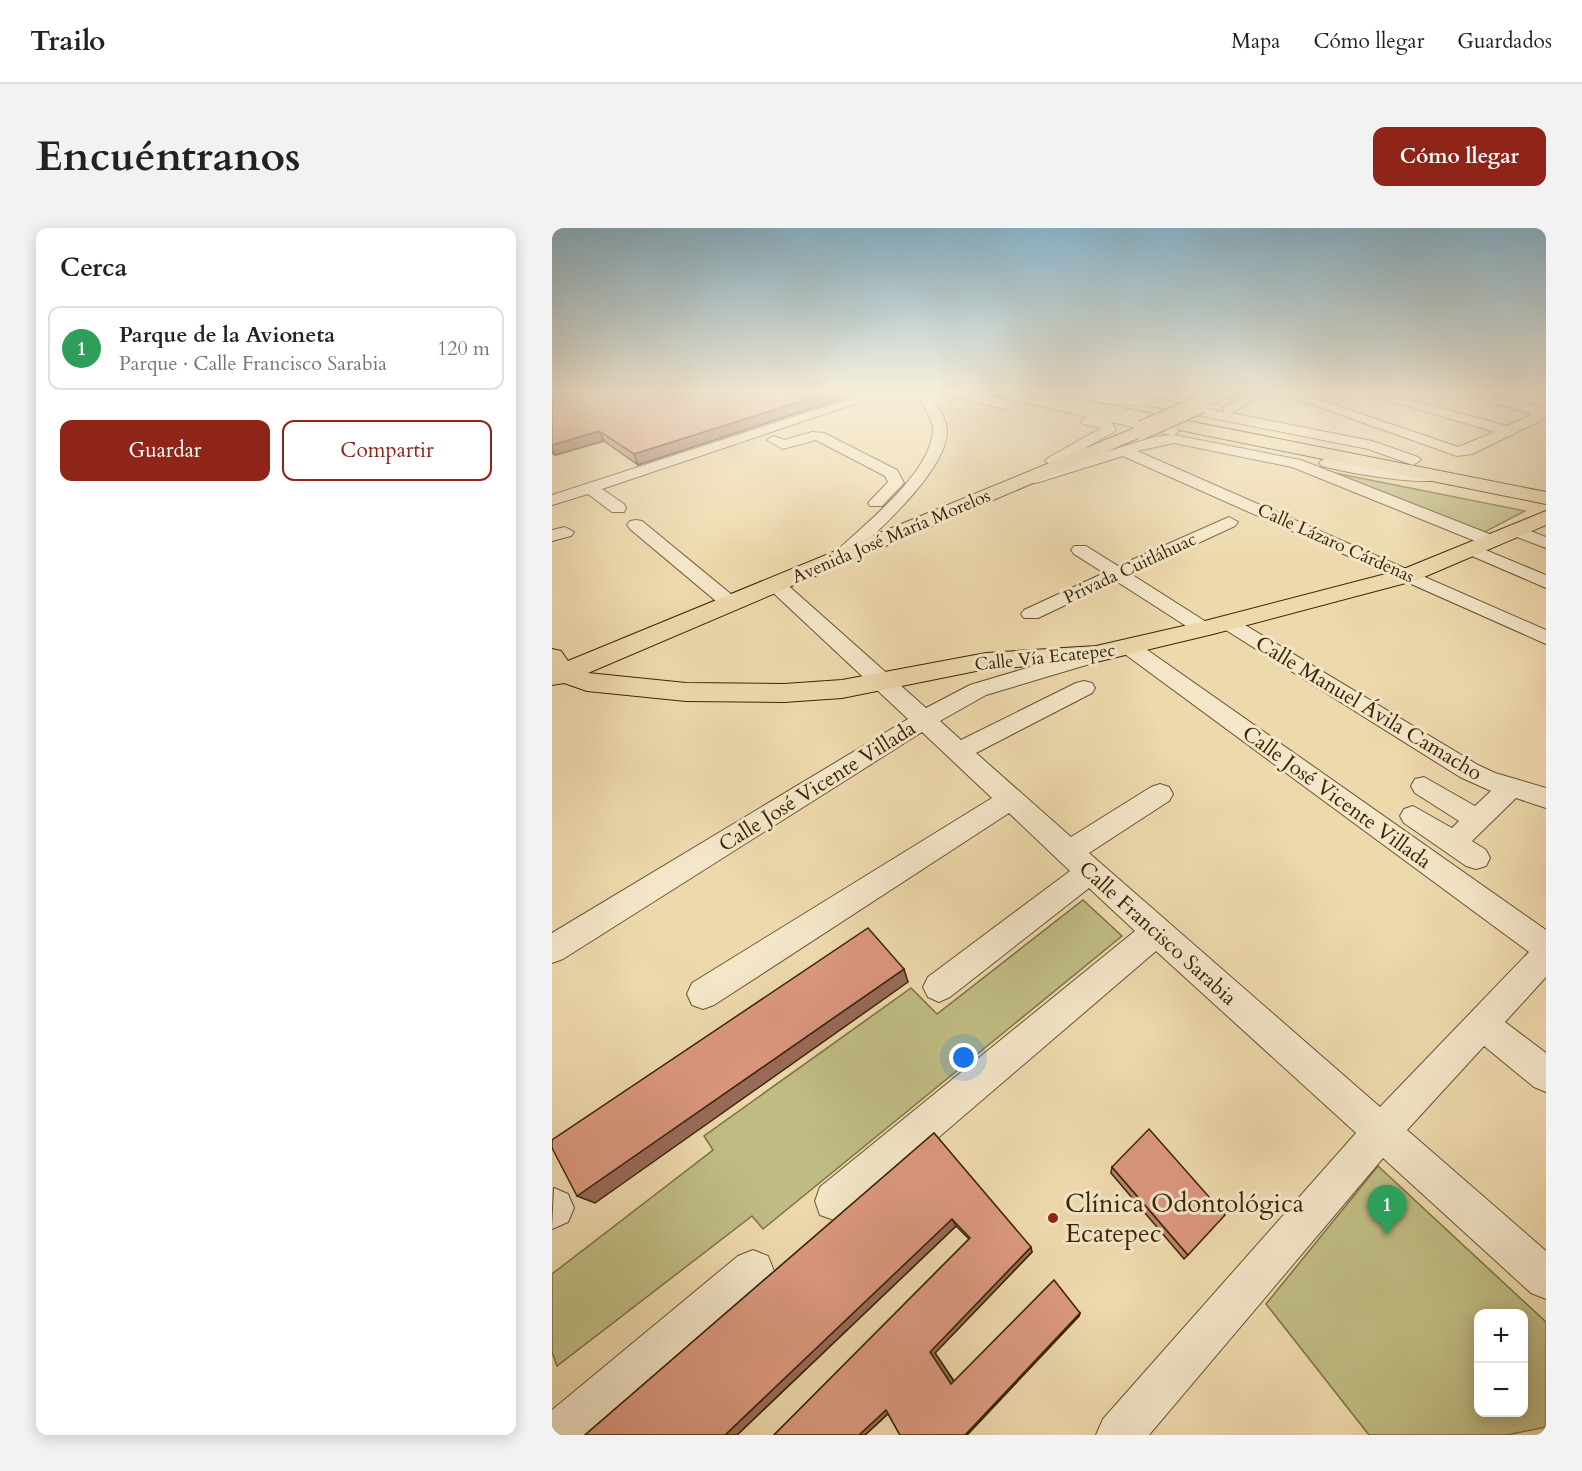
<!DOCTYPE html>
<html lang="es">
<head>
<meta charset="utf-8">
<style>
	body { margin:0; font-family:Cardo,serif; background:#f2f2f2; color:#222 }
	.controls { position:absolute; right:18px; bottom:18px; display:grid; overflow:hidden; border-radius:12px; box-shadow:0 3px 15px #0003 }
	.controls button { width:54px; height:54px; display:grid; place-items:center; padding:0; border:0; border-bottom:2px solid #e0e0e0; background:#fff; color:#222; font:30px sans-serif }
	.you { position:absolute; left:412px; top:830px; width:21px; height:21px; margin:-15px; border:4px solid #fff; border-radius:50%; background:#1a73e8; box-shadow:0 0 0 9px #1a73e833 }
	.badge { display:grid; place-items:center; width:39px; height:39px; border-radius:50%; background:#8f2418; color:#fff; font-size:20px; font-weight:700 }
	.pin { position:absolute; translate:-50% -50px; filter:drop-shadow(0 2px 3px #0008) }
	.pin::after { content:''; position:absolute; top:32px; width:21px; height:18px; background:inherit; clip-path:polygon(0 0,100% 0,50% 100%) }
	.list { margin:0; padding:0; list-style:none }
	h2 { display:flex; justify-content:space-between; align-items:center; height:78px; margin:0; padding:0 24px; font-size:26px }
	h2 small { font-size:20px; font-weight:400; color:#767676 }
	.list li { display:grid; grid-template-columns:39px 1fr auto; gap:18px; align-items:center; box-sizing:border-box; height:84px; margin:0 12px 12px; padding:0 12px; border:2px solid #e0e0e0; border-radius:12px }
	.list b { display:block; font-size:22px; white-space:nowrap }
	.list p { margin:0; font-size:20px; white-space:nowrap; color:#767676 }
	.list em { font-size:20px; font-style:normal; color:#767676 }
	.actions { display:flex; gap:12px; padding:18px 24px }
	.actions a { flex:1; padding:14px 0; border:2px solid #8f2418; border-radius:12px; text-align:center; font-size:21px; color:#8f2418 }
	.actions .main { background:#8f2418; color:#fff }
	.map { position:relative; flex:none; width:994px; height:1207px; overflow:hidden; border-radius:12px }
	header { display:flex; align-items:center; gap:36px; box-sizing:border-box; height:84px; padding:0 30px; background:#fff; border-bottom:2px solid #e0e0e0 }
	header strong { font-size:28px }
	nav { display:flex; gap:33px; margin-inline-start:auto; font-size:21px }
	.intro { display:flex; align-items:center; justify-content:space-between; box-sizing:border-box; height:144px; padding:0 36px }
	h1 { margin:0; font-size:42px }
	.button { padding:15px 27px; border-radius:12px; background:#8f2418; color:#fff; font-size:21px; font-weight:700 }
	main { display:flex; gap:36px; padding:0 36px }
	aside { flex:1; background:#fff; border-radius:12px; box-shadow:0 3px 15px #0003 }
	.map>svg:first-child { display:block }
	.green { fill:#c0bd84; stroke:#7c7144; stroke-width:1.5; fill-rule:evenodd }
	.lines { fill:none; stroke-linecap:round; stroke-linejoin:round }
	.minor-casing { stroke:#66522f; stroke-width:2 }
	.major-casing { stroke:#392505; stroke-width:2 }
	.highway-casing { stroke:#392505; stroke-width:2 }
	.minor { fill:#f4e6c9; fill-rule:evenodd }
	.major { fill:#eed9ac; fill-rule:evenodd }
	.highway { fill:#eed9ac; fill-rule:evenodd }
	.major-bridge-casing { stroke:#392505; stroke-width:20; stroke-linecap:butt }
	.major-bridge { stroke:#eed9ac; stroke-width:18 }
	.wall { fill:#bd836e; stroke:#392505; stroke-width:1.5 }
	.shaded-wall { fill:#9a6a5a; stroke:#392505; stroke-width:1.5 }
	.building { fill:#dc9880; stroke:#392505; stroke-width:1.5 }
	.poi-dot { fill:#8f2418; stroke:#f4e6c9; stroke-width:2 }
	.labels { text-anchor:middle; stroke-width:6; stroke-linejoin:round; paint-order:stroke }
	.far-street-label { font-size:18px; fill:#392505; stroke:#f4e6c9 }
	.street-label { font-size:21px; fill:#392505; stroke:#f4e6c9 }
	.near-poi-label { font-size:26px; fill:#392505; stroke:#f4e6c9; text-anchor:start }
</style>
</head>
<body>
<header>
<strong>Trailo</strong>
<nav><a>Mapa</a><a>Cómo llegar</a><a>Guardados</a></nav>
</header>
<div class="intro"><h1>Encuéntranos</h1><a class="button">Cómo llegar</a></div>
<main>
<aside>
<h2>Cerca<small></small></h2>
<ul class="list">
<li><span class="badge" style="background:#2e9e5b">1</span><div><b>Parque de la Avioneta</b><p>Parque · Calle Francisco Sarabia</p></div><em>120 m</em></li>
</ul>
<div class="actions"><a class="main">Guardar</a><a>Compartir</a></div>
</aside>
<div class="map">
<svg width="994" height="1207" viewBox="0 0 994 1207">
	<rect width="100%" height="100%" fill="#eed9ac"/>
	<filter id="stains"><feTurbulence type="fractalNoise" baseFrequency=".00333" numOctaves="4"/><feColorMatrix values="0 0 0 0 .2 0 0 0 0 .09 0 0 0 0 .02 0 0 0 .5 -.17"/></filter>
	<radialGradient id="worn" r=".72"><stop offset=".6" stop-color="#630" stop-opacity="0"/><stop offset="1" stop-color="#630" stop-opacity=".3"/></radialGradient>
	<path class="green" d="M773,243L973,283L929,306Z
		M531,672L570,708L211,1001L200,988L5,1138L0,1124V1046L161,922L152,908L359,760L385,786Z
		M826,938L994,1094V1199L955,1207H817L714,1076ZM927,1086H972V1184H927Z"/>
	<g class="lines">
		<g class="minor-casing">
			<path id="minor" d="M315,165H335L50,261L72,276L74,280L72,284H60L36,266L0,277V267Z
				M364,165H377C383,176 395,189 395,203C395,244 320,308 291,336H279L276,332L279,328C309,299 378,247 381,203C382,190 369,177 364,165Z
				M385,165C403,165 451,166 464,178L457,182Z
				M433,165H459L620,199L627,203L622,207L749,232L945,309L948,313L945,317H933L740,239L622,215L585,223L994,402V416L571,228L484,255H472L470,252L472,249L602,209L619,207L559,194L564,201L562,204L501,238L493,233L496,230L549,200L531,196L529,193L535,189Z
				M698,165H714L679,185L820,213L866,229L869,232L861,237L816,221L599,178L551,175L544,171L551,167L599,170L672,184V179Z
				M728,165H748L906,219L943,204L811,165H833L955,198L980,186L907,165H930L994,181V190L920,226L905,228Z
				M260,204L272,205L345,242L352,255L330,278H318L316,275L336,254L333,248L264,212L231,221L215,212L222,208L232,212Z
				M775,230L845,242L886,243L894,248C882,262 789,243 770,238L767,235L770,232Z
				M677,289L686,294L683,298L579,346L659,397L662,401L659,405H645L564,353L486,390H472L469,386L472,382L552,345L522,326L519,322L522,318H534L566,338Z
				M84,292L90,293L185,371L188,375L185,379H171L78,301L75,297L78,293Z
				M963,297L994,309V320L957,306L954,302L957,298Z
				M13,299L22,304L19,308L0,313V302Z
				M919,316L994,347V360L913,325L910,321Z
				M223,350L230,352L374,480L418,457L535,422H551L554,427L551,432L434,467L388,493L409,512L524,455L532,453L540,455L543,460L540,465L424,525L519,609L599,559L608,556L617,559L621,566L617,573L537,625L828,879L977,724L570,424L566,419L570,414H584L994,702V749L953,794L994,825V864L982,859L932,818L855,902L994,1023V1071L979,1065L831,930L597,1207H544L551,1191L804,905L604,723L296,987L282,992L268,987L263,973L268,959L583,703L537,660L398,769L387,774L376,769L371,759L376,749L518,643L457,585L162,777L151,781L140,777L135,766L140,755L440,570L370,504L11,731L0,735V705L356,491L216,360L213,356Z
				M676,389L683,391L926,537L943,545L994,560V580L964,570L920,613L934,622L938,630L934,638L924,641L914,638L852,595L848,588L852,581L861,578L900,600L907,593L863,565L859,558L863,551L872,549L923,578L939,563L908,549L669,399L666,395L669,391Z
				M2,960L16,966L22,980L16,994L0,1001Z
				M201,1022L216,1028L222,1043L216,1058L42,1207H0V1182L186,1028Z"/>
		</g>
		<g class="major-casing">
			<path id="major" d="M662,165H685L649,181L641,176Z
				M590,197L596,198L599,202L596,206L36,445L134,455L232,456L290,452L434,425L544,418L649,394L849,342L994,283V297L865,352L661,406L544,434L434,441L290,470L232,474L134,473L35,463L12,455L0,457V421L9,423L16,433Z"/>
		</g>
		<g class="highway-casing">
			<path id="highway" d="M461,165H495L994,264V276L469,170Z"/>
		</g>
		<use href="#minor" class="minor"/>
		<use href="#major" class="major"/>
		<use href="#highway" class="highway"/>
		<g class="major-bridge-casing">
			<path id="major-bridge" d="M590,202L649,176"/>
		</g>
		<use href="#major-bridge" class="major-bridge"/>
	</g>
	<path class="wall" d="M0,165H94L86,237L52,213L3,227L0,225Z
		M382,905L480,1024L383,1125L402,1153L528,1085L527,1088L415,1207H348L336,1186L313,1207H222L417,1011L404,998L185,1207H33Z
		M560,939L636,1027L632,1031L559,945Z"/>
	<path class="shaded-wall" d="M275,165H307L86,237L82,226Z
		M47,203L52,213L3,227L0,222V217Z
		M352,741L356,754L43,975L25,968Z
		M400,991L404,998L185,1207H173Z
		M479,1019L480,1024L383,1125L403,1155L399,1156L378,1124Z
		M528,1085L527,1088L415,1207H413Z
		M341,1181L313,1207H307L334,1182Z"/>
	<path class="building" d="M0,165H94L98,167L105,165H275L82,226L47,203L0,217Z
		M316,700L352,741L25,968L0,920V912Z
		M597,901L673,987L636,1027L560,939Z
		M382,905L479,1019L378,1124L399,1156L502,1052L528,1085L413,1207H348L334,1182L307,1207H222L418,1010L400,991L173,1207H33Z"/>
	<linearGradient id="sky" x2="0" y2="1"><stop stop-color="#89b6ce"/><stop offset="0.49" stop-color="#f7eeda"/><stop offset="1" stop-color="#f7eeda" stop-opacity="0"/></linearGradient>
	<rect width="994" height="334" fill="url(#sky)"/>
	<circle class="poi-dot" cx="501" cy="990" r="6"/>
	<g class="labels">
		<g class="far-street-label">
			<text transform="translate(339 308) rotate(-23)" y="6">Avenida José María Morelos</text>
			<text transform="translate(784 315) rotate(24)" y="6">Calle Lázaro Cárdenas</text>
			<text transform="translate(578 340) rotate(-25)" y="6">Privada Cuitláhuac</text>
			<text transform="translate(493 429) rotate(-6)" y="6">Calle Vía Ecatepec</text>
		</g>
		<g class="street-label">
			<text transform="translate(817 480) rotate(31)" y="7">Calle Manuel Ávila Camacho</text>
			<text transform="translate(265 558) rotate(-32)" y="7">Calle José Vicente Villada</text>
			<text transform="translate(785 569) rotate(36)" y="7">Calle José Vicente Villada</text>
			<text transform="translate(606 705) rotate(42)" y="7">Calle Francisco Sarabia</text>
		</g>
		<g class="near-poi-label">
			<text x="513" y="984">Clínica Odontológica<tspan x="513" dy="30">Ecatepec</tspan></text>
		</g>
	</g>
	<rect width="100%" height="100%" filter="url(#stains)"/>
	<rect width="100%" height="100%" fill="url(#worn)"/>
</svg>
<div class="controls">
<button>+</button>
<button>−</button>
</div>
<div class="you"></div>
<div class="pin badge" style="left:835px;top:1007px;background:#2e9e5b">1</div>
</div>
</main>
</body>
</html>
